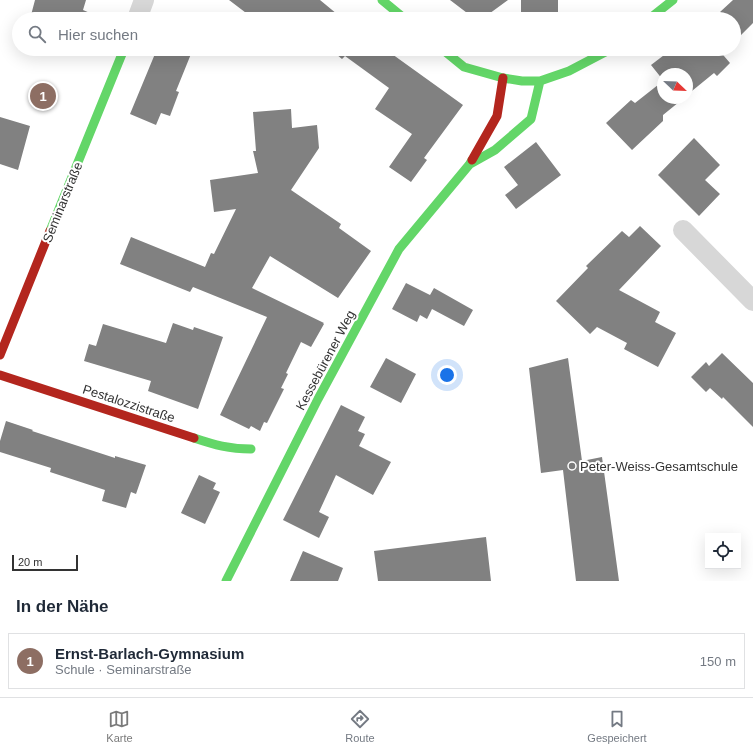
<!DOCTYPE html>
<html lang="de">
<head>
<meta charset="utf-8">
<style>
	body { margin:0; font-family:Arial,sans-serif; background:#f6f6f7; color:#1f2937 }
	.controls { position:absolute; right:12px; bottom:12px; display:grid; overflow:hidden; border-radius:0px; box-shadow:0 4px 16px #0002 }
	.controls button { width:36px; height:36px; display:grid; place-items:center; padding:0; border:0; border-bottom:1px solid #e0e1e3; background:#fff; color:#1f2937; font:20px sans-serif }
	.compass { position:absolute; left:657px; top:68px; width:36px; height:36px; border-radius:50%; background:#fff; box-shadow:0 4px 16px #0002; rotate:113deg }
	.scale { position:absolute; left:12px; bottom:10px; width:66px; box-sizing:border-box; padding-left:4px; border:2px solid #333; border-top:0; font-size:11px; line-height:14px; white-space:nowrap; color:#333; -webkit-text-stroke:3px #fff; paint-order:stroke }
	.you { position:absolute; left:447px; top:375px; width:14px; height:14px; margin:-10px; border:3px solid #fff; border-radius:50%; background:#1a73e8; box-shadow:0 0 0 6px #1a73e833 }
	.badge { display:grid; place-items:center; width:26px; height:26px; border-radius:50%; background:#7a7a7a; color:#fff; font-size:13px; font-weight:700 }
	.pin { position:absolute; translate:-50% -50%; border:2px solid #fff; box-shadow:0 1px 4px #0006 }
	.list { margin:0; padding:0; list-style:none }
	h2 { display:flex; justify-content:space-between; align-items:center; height:52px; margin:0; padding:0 16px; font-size:17px }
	h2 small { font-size:13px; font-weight:400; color:#747a83 }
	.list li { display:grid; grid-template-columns:26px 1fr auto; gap:12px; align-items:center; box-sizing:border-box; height:56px; margin:0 8px 8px; padding:0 8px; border:1px solid #e0e1e3; border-radius:0px }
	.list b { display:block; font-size:15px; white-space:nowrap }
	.list p { margin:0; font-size:13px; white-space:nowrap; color:#747a83 }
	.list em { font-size:13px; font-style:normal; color:#747a83 }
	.icon { flex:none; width:22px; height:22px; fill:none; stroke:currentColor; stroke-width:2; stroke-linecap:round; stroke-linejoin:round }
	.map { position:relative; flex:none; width:753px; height:581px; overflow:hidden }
	.search { position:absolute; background:#fff; box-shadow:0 4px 16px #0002; left:12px; right:12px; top:12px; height:44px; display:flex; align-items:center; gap:10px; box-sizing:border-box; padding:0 14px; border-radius:22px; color:#747a83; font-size:15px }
	.sheet { height:116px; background:#fff }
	nav { display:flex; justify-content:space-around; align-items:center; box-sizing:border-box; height:56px; border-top:1px solid #e0e1e3; background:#fff; font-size:11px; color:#747a83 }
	nav a { display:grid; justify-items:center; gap:2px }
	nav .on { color:#7a7a7a }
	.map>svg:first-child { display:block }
	.building { fill:#818181 }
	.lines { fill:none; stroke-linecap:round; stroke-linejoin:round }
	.street { stroke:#d7d7d7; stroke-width:20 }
	.fast { stroke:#63d668; stroke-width:9 }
	.jam { stroke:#b3261e; stroke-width:9 }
	.poi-dot { fill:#7a7a7a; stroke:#fff; stroke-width:1.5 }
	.labels { text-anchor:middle; stroke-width:4; stroke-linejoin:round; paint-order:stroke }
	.street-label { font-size:13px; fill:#333; stroke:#fff }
	.poi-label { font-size:13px; fill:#333; stroke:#fff; text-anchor:start }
</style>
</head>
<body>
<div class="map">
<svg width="753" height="581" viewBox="0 0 753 581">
	<rect width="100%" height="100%" fill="#fff"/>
	<path class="building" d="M35,0H86L83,10L90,13L88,19H30Z
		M229,0H320L343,19H254Z
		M450,0H508L482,19H475Z
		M521,0H558V19H521Z
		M733,0H753V23L741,35L734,27V19H726L720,12Z
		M55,49H78L76,55Z
		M157,49H193L176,91L179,92L170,116L161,113L156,125L130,114Z
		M330,49H385L463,105L424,158L427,160L411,182L389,167L412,134L375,109L389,88L345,56L342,59Z
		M672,49H718L730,63L717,76L714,73L687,95V74H663V80L651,65Z
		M663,81V98H684L663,115V121L632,150L606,123L631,100L635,103Z
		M291,109L292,128L317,125L319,148L291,190L341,224L339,228L371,251L338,298L270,256L252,288L324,323L323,324H324L311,347L301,342L286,373L288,374L281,388L284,389L267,423L264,422L260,431L251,426L249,429L220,415L267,317L193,287L190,292L120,264L131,237L205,267L211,253L214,254L236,209L214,212L210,180L258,173L253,151H256L253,112Z
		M0,117L30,126L18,170L0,164Z
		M694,138L720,165L705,180L720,194L699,216L658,175Z
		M536,142L561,175L516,209L505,195L518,185L504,167Z
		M640,226L661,246L619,290L660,312L655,322L676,333L658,367L624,349L627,343L597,327L590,334L556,301L588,268L586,266L622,231L629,237Z
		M406,283L430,295L434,288L473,310L464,326L432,309L427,319L420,315L417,322L392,309Z
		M173,323L193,330L194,327L223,337L198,409L148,391L151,381L84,361L89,344L96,346L103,324L166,343Z
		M722,353L753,383V427L723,397L722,399L710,388L706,392L691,377L706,362L709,366Z
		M386,358L416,374L401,403L370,387Z
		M568,358L582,461L602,457L619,581H576L563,470L541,473L529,368Z
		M341,405L365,417L358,431L365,434L359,446L391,462L373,495L336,475L319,512L329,517L319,538L283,520Z
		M6,421L33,430L32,431L115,458V456L146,465L136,494L131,492L126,508L102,501L105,490L50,472L51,468L0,452V441Z
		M199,475L216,483L213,489L220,492L205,524L181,513Z
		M486,537L491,581H378L374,551Z
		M303,551L343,568L338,581H290Z"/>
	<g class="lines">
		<path class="street" d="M137,19L144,0
			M683,230L753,301"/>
		<path class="fast" d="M382,0L405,19
			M649,19L673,0
			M442,49L464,67L503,78L522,81H540L569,71L611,49
			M470,164L495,150L531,119L540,81
			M50,231L124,49
			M194,438C215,445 229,449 251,449
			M226,581L318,399L399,249L469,165L472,160"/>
		<path class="jam" d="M472,160L497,116L503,78
			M0,355L50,231
			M0,375L194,438"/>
	</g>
	<circle class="poi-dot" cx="572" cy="466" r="4"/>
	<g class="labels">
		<g class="street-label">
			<text transform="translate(62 202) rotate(-68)" y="5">Seminarstraße</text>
			<text transform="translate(325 360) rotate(-62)" y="5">Kessebürener Weg</text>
			<text transform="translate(129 403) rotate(18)" y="5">Pestalozzistraße</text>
		</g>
		<g class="poi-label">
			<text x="580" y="471">Peter-Weiss-Gesamtschule</text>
		</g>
	</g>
</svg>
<div class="controls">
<button><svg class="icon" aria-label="locate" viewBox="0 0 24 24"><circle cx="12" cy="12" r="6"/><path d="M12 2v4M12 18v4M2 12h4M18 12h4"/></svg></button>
</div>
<svg class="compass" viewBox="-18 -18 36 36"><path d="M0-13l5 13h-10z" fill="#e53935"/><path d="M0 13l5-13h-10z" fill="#747a83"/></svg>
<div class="scale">20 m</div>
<div class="you"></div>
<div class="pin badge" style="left:43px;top:96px;background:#8d6e63">1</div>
<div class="search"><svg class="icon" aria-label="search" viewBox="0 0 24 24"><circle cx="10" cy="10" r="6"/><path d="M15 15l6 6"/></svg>Hier suchen</div>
</div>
<section class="sheet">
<h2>In der Nähe<small></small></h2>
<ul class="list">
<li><span class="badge" style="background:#8d6e63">1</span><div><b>Ernst-Barlach-Gymnasium</b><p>Schule · Seminarstraße</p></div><em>150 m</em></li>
</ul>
</section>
<nav>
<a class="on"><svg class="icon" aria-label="map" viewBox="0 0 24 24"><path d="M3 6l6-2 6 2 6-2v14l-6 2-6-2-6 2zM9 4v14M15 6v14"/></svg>Karte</a>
<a><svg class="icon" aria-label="directions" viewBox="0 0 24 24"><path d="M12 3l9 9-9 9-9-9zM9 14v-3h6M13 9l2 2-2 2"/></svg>Route</a>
<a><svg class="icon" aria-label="saved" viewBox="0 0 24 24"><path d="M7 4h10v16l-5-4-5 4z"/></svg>Gespeichert</a>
</nav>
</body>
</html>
